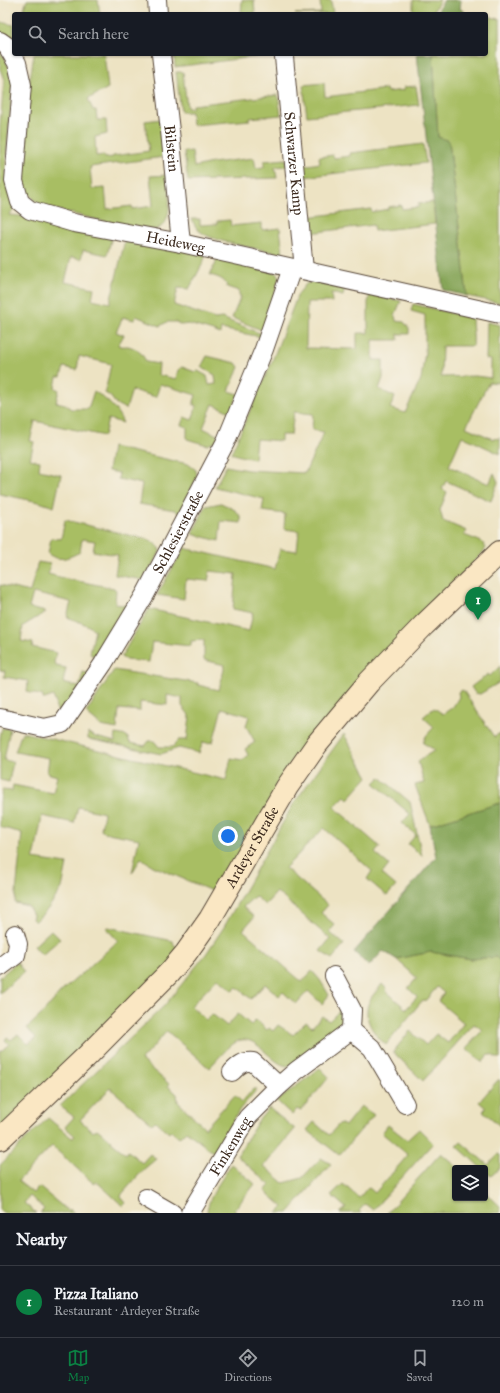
<!DOCTYPE html>
<html lang="en">
<head>
<meta charset="utf-8">
<style>
	body { margin:0; font-family:"IM FELL Great Primer",serif; background:#242831; color:#f1f3f6 }
	.controls { position:absolute; right:12px; bottom:12px; display:grid; overflow:hidden; border-radius:4px; box-shadow:0 1px 3px #0004 }
	.controls button { width:36px; height:36px; display:grid; place-items:center; padding:0; border:0; border-bottom:1px solid #363941; background:#171b24; color:#f1f3f6; font:20px sans-serif }
	.you { position:absolute; left:228px; top:836px; width:14px; height:14px; margin:-10px; border:3px solid #fff; border-radius:50%; background:#1a73e8; box-shadow:0 0 0 6px #1a73e833 }
	.badge { display:grid; place-items:center; width:26px; height:26px; border-radius:50%; background:#0b8043; color:#fff; font-size:13px; font-weight:700 }
	.pin { position:absolute; translate:-50% -33px; filter:drop-shadow(0 1px 2px #0008) }
	.pin::after { content:''; position:absolute; top:21px; width:14px; height:12px; background:inherit; clip-path:polygon(0 0,100% 0,50% 100%) }
	.list { margin:0; padding:0; list-style:none }
	h2 { display:flex; justify-content:space-between; align-items:center; height:52px; margin:0; padding:0 16px; font-size:17px }
	h2 small { font-size:13px; font-weight:400; color:#9ea1a6 }
	.list li { display:grid; grid-template-columns:26px 1fr auto; gap:12px; align-items:center; box-sizing:border-box; height:72px; padding:0 16px; border-top:1px solid #363941 }
	.list b { display:block; font-size:15px; white-space:nowrap }
	.list p { margin:0; font-size:13px; white-space:nowrap; color:#9ea1a6 }
	.list em { font-size:13px; font-style:normal; color:#9ea1a6 }
	.icon { flex:none; width:22px; height:22px; fill:none; stroke:currentColor; stroke-width:2; stroke-linecap:round; stroke-linejoin:round }
	.map { position:relative; flex:none; width:500px; height:1213px; overflow:hidden }
	.search { position:absolute; background:#171b24; box-shadow:0 1px 3px #0004; left:12px; right:12px; top:12px; height:44px; display:flex; align-items:center; gap:10px; box-sizing:border-box; padding:0 14px; border-radius:4px; color:#9ea1a6; font-size:15px }
	.sheet { height:124px; background:#171b24 }
	nav { display:flex; justify-content:space-around; align-items:center; box-sizing:border-box; height:56px; border-top:1px solid #363941; background:#171b24; font-size:11px; color:#9ea1a6 }
	nav a { display:grid; justify-items:center; gap:2px }
	nav .on { color:#0b8043 }
	.map>svg:first-child { display:block }
	.green { fill:#a8be63; stroke:#727440 }
	.forest { fill:#86a559; stroke:#60683c }
	.lines { fill:none; stroke-linecap:round; stroke-linejoin:round }
	.minor-casing { stroke:#564637; stroke-width:20 }
	.secondary-casing { stroke:#564637; stroke-width:24 }
	.minor { stroke:#fff; stroke-width:18 }
	.secondary { stroke:#fae7c3; stroke-width:22 }
	.labels { text-anchor:middle; stroke-width:3; stroke-linejoin:round; paint-order:stroke }
	.street-label { font-size:15px; fill:#3b2a1e; stroke:#f7f3e8 }
</style>
</head>
<body>
<div class="map">
<svg width="500" height="1213" viewBox="0 0 500 1213">
	<rect width="100%" height="100%" fill="#f7f3e8"/>
	<filter id="ink" filterUnits="userSpaceOnUse"><feTurbulence type="fractalNoise" baseFrequency=".025" numOctaves="2"/><feDisplacementMap in="SourceGraphic" scale="8" xChannelSelector="R" yChannelSelector="G"/><feConvolveMatrix kernelMatrix="1 2 1 2 8 2 1 2 1" color-interpolation-filters="sRGB"/></filter>
	<filter id="wash" filterUnits="userSpaceOnUse"><feTurbulence type="fractalNoise" baseFrequency=".012" numOctaves="4" result="noise"/><feDisplacementMap in="SourceGraphic" scale="16" xChannelSelector="R" yChannelSelector="G"/><feGaussianBlur stdDeviation="0.9" result="paint"/><feColorMatrix in="noise" values="0 0 0 0 0 0 0 0 0 0 0 0 0 0 0 0 0 1.4 0 .05"/><feComposite in="paint" operator="in"/></filter>
	<g filter="url(#wash)">
		<rect width="100%" height="100%" fill="#ede3c3"/>
		<path class="green" d="M27,0H98L100,14H22Z
			M242,0H254L255,14H241Z
			M320,0H331L333,14H295L321,13Z
			M413,0H440L432,14H413Z
			M486,16L500,19V303L467,296L449,141L438,137L433,54H486Z
			M0,22L14,25V39L7,35L0,44Z
			M0,52L5,58L13,78L5,172L13,181L34,54H104L108,88L88,99L93,110H96L97,120H106L107,134L95,137L96,156L104,155L105,158L113,157V156L149,151L145,121L162,119L164,157L90,167L92,189L105,188L107,209L132,206V209L153,206L150,176L168,175C168,192 176,226 153,230C149,231 144,230 140,230L41,206L30,195L20,202L9,215L21,216L38,221L112,237L107,255L83,250L81,259L71,257L65,282L94,288L92,299L110,303L125,240L206,254L203,263L189,289L178,288L174,305L215,319L222,318L262,334L261,337L221,329L220,334L213,331L189,324L181,325L176,322H167L160,326L136,316L134,320L123,317L116,332L124,335L118,345C122,347 124,346 128,346C137,348 143,354 146,362L159,364L158,375L176,379L178,370L182,367L195,372L198,371L207,376L209,385L216,384L215,375L201,367L207,356L236,363L239,367L229,391L239,394L230,412L213,404L203,428L219,436L215,442L207,445L187,439V427L181,425L184,417L192,420L197,405H193L196,395L160,384L156,397L132,390L126,409L116,404L110,396L105,393L111,364L79,356L77,370L64,367L61,377H57L55,388L59,390L56,402L65,404L71,409H88L94,391C108,401 116,407 123,423L108,419L104,436L35,421L30,441L34,442L30,459L40,461L39,470L61,475L54,507L39,502L0,494V126L4,80L0,69Z
			M174,54H277L175,67Z
			M176,72H183L187,108H192V105L278,95L281,115L250,118V120L192,125L191,112H181Z
			M324,83L325,97L386,89L387,92L404,90V87L416,86L419,105L307,116L303,85Z
			M423,144L426,163L303,177L302,166L320,163L319,157L333,155L334,158L350,156V153Z
			M192,151L194,167L212,163L254,158L256,168L264,167V161L286,159L287,166L275,167L277,178L188,181L184,152Z
			M433,202L435,224L374,231L373,225L310,233L308,217L371,209L372,212L388,209V207L401,205L402,209L419,207L418,204Z
			M192,219H200V225L217,224V221L230,220L231,226L262,223V230L280,228L283,254C266,250 212,242 201,232C196,229 194,224 192,219Z
			M217,257L276,273L279,278L264,331L232,318L241,296L239,295V291L227,287C226,279 217,277 210,275L214,266H215Z
			M311,282H317L345,288L343,296L331,293L332,302H307L306,348L357,349V333H368V302L370,294L401,301L395,315L396,321L404,322L409,328V334H398V340H373V360H383V378L379,389L395,397L390,408L405,413L421,379L425,352V315L411,311L413,304L472,318C472,327 474,336 473,346H442L441,377L475,376L491,378V360L486,359L487,322L500,325V383L489,382L466,427L493,439L500,438V454L462,436L449,466L489,484L494,473L498,482L491,501L446,481L442,489L447,492L440,510L443,521L467,531L464,535L482,542L486,548L482,554L404,633L214,892L153,866L141,858L132,873L139,839L103,832L101,829L104,813L78,807L74,823L42,816L35,854L33,859L67,864L62,888L47,910L35,922L32,919L33,915L28,906L15,903L22,833L0,827V802L2,790L12,791L13,785L53,793L57,776L47,773L49,758L15,752L22,732L226,780L231,758L243,760L248,755L245,749L255,742L246,726L249,716L222,708L213,742L207,743L203,742L199,753L179,748L161,754L88,739V733L96,737L115,742L116,734L127,736L130,743L145,746L149,741H154L159,747H172L179,740H187L190,716L182,706V698L167,695V705L140,702V711L119,709L117,729L101,726L86,713L114,670L198,683V685L219,690L225,665L204,660V640L191,641V646L152,642L149,662L126,660L121,657L149,609L249,631L253,613L233,609L236,574L210,571L208,581L186,579L184,599L157,595L184,548L275,569L280,549L297,551L299,531L284,529L285,514L262,511L264,499L215,487L226,466L248,470L305,473L324,432L312,430L313,414L294,412L291,435H281V441L256,439L254,459L240,456L231,453L271,364L298,294L306,284Z
			M112,447L188,464L196,470L197,477L180,515L175,510L139,504L142,484L118,479L119,473L108,471Z
			M221,503L235,510L241,517V523L221,521L219,541L192,534L206,506Z
			M65,520L150,540L159,547L160,552L144,580L115,575L118,555L93,551L95,541L82,539L80,552C68,558 60,562 48,554L51,538L61,539Z
			M38,562L50,564L48,574L67,579L114,588L116,590L115,604L130,606L101,656L91,655L90,653L95,630L87,625L67,617L71,602L33,593L29,608L46,612L23,626L21,641L33,643L32,647L57,653L54,662L56,666L66,668L63,683L79,687L83,672L90,674L63,709L58,712L55,705L56,704L53,696L45,699H43V696L27,692L28,681L4,677L5,671L0,670V585L30,592Z
			M500,666V682L480,694L475,693L471,687L488,674L490,676Z
			M463,690L494,737L500,733V803L430,825L415,785L424,783L418,761L435,750L423,743L426,736L434,727L423,717L434,708L443,714L453,707L459,697L458,692Z
			M2,728L10,729L4,760L13,762L9,782L0,780V737Z
			M344,734L368,777L348,799L345,796L334,807L380,847L375,853L389,865L382,874L396,886L387,896L367,879L372,871L324,828L285,868L328,905L321,913L335,925L329,932L344,944L332,959L320,951L330,939L277,892L265,905L255,896L243,907L254,917L243,930L302,982L312,971L320,980L329,995L322,1004L308,991L296,1004L283,992L279,996L265,984L251,999L237,987L233,991L218,978L191,1006L206,1020L212,1014L227,1026L238,1014L251,1025L256,1020L267,1030L269,1028L273,1031L278,1025L293,1035L306,1022L312,1027L322,1016L329,1021L341,1009C344,1014 343,1019 340,1025L289,1066C269,1066 255,1027 233,1044C225,1050 216,1061 209,1068L167,1031L141,1060L169,1084L168,1086L177,1094L178,1102L205,1128L235,1095L242,1102L253,1089H257L240,1109L214,1153L186,1131L179,1138L171,1131L169,1133L155,1121L152,1124L110,1088L80,1120L93,1132L97,1129L112,1141L111,1142L126,1154L128,1151L142,1163L150,1154L156,1159L144,1169L122,1194L121,1197L126,1203L123,1206L96,1181L93,1183L52,1146L18,1181L33,1193L39,1187L68,1211L70,1209L74,1213H40L44,1209L30,1196L24,1203L36,1213H4L0,1210V1165L48,1118L72,1138L75,1136L65,1127L74,1117L60,1106L165,1005L206,954L224,927L294,803Z
			M380,777L410,802L422,856L408,844L416,835L402,823L410,814L374,783Z
			M108,927L173,941L174,945L186,953L0,1138V1052L9,1044L5,1040L7,1037L11,1040L18,1034L28,1044L36,1038L27,1028L41,1015L61,992L118,941L107,929Z
			M51,930L60,939L42,955L34,946Z
			M431,952L471,959L496,957L500,961V1058H496L492,1055H488L482,1062L466,1048L483,1030L474,1024L423,1081L393,1052L410,1031L426,1045L436,1034L448,1043L464,1023L438,1001L444,993L437,987L425,1001L421,1002L386,1045C374,1035 362,1018 369,1002C371,996 378,990 382,984L387,989L386,991L406,1009L417,997L408,988L417,978L396,959Z
			M17,962L24,972L0,993V977Z
			M320,1068L329,1077L301,1111L297,1109L292,1115L277,1101Z
			M498,1080H500V1126L483,1111L486,1108L479,1102Z
			M361,1106L374,1115L339,1155L307,1130L314,1122L329,1135L340,1123L345,1126Z
			M269,1108L295,1129L264,1166L284,1183L302,1178L321,1158L331,1164L288,1213H277L283,1207L265,1191L270,1185L237,1156L258,1121Z
			M388,1125L407,1140L419,1129L433,1143L373,1210L365,1204L359,1211L361,1213H340L346,1208L331,1195L343,1184L359,1198L368,1187L375,1193L408,1155L382,1133Z
			M461,1142L488,1165L498,1154L500,1155V1168L491,1176L485,1171V1168H481L457,1146Z
			M441,1153L458,1168H455V1198H485V1192L500,1206V1213H387Z
			M231,1164L255,1184L234,1210L237,1213H207C207,1198 224,1177 231,1164Z"/>
		<path class="forest" d="M444,0H461L460,9L464,11V14H436Z
			M417,54H433L438,137L449,141L467,296L443,290Z
			M500,803V961L496,957L471,959L431,952L396,959L383,951L369,966L354,952L436,857L430,825Z"/>
	</g>
	<g filter="url(#ink)">
		<g class="lines">
			<g class="minor-casing">
				<g id="minor">
					<path d="M157,0L158,14"/>
					<path id="s1" d="M0,41L7,46L17,63L22,85L14,181L20,202L30,210L74,223L181,243L500,314"/>
					<path id="s2" d="M161,54L170,131L181,243"/>
					<path id="s3" d="M284,57L304,270"/>
					<path id="s4" d="M0,718L44,728L62,724L103,664L146,593L226,441L264,349L292,268"/>
					<path d="M0,967L16,955L18,944L15,934"/>
					<path d="M351,1030L372,1048L405,1104"/>
					<path d="M232,1072C239,1065 243,1061 253,1062L279,1086"/>
					<path d="M146,1198L172,1213"/>
					<path id="s5" d="M190,1213L248,1117L279,1086L296,1071L351,1030L352,1010L334,976"/>
				</g>
			</g>
			<g class="secondary-casing">
				<g id="secondary">
					<path id="s6" d="M0,1139L87,1056L169,973L186,953L210,919L287,787L317,744L369,682L424,625L500,552"/>
				</g>
			</g>
			<use href="#minor" class="minor"/>
			<use href="#secondary" class="secondary"/>
		</g>
	</g>
	<g class="labels">
		<g class="street-label">
			<text dy="5" stroke="none"><textPath href="#s2" startOffset="95">Bilstein</textPath></text>
			<text dy="5" stroke="none"><textPath href="#s3" startOffset="107">Schwarzer Kamp</textPath></text>
			<text dy="5" stroke="none"><textPath href="#s1" startOffset="331">Heideweg</textPath></text>
			<text dy="5" stroke="none"><textPath href="#s4" startOffset="288">Schlesierstraße</textPath></text>
			<text dy="5" stroke="none"><textPath href="#s6" startOffset="388">Ardeyer Straße</textPath></text>
			<text dy="5" stroke="none"><textPath href="#s5" startOffset="78">Finkenweg</textPath></text>
		</g>
	</g>
</svg>
<div class="controls">
<button><svg class="icon" aria-label="layers" viewBox="0 0 24 24"><path d="M12 4l9 5-9 5-9-5zM3 14l9 5 9-5"/></svg></button>
</div>
<div class="you"></div>
<div class="pin badge" style="left:478px;top:620px">1</div>
<div class="search"><svg class="icon" aria-label="search" viewBox="0 0 24 24"><circle cx="10" cy="10" r="6"/><path d="M15 15l6 6"/></svg>Search here</div>
</div>
<section class="sheet">
<h2>Nearby<small></small></h2>
<ul class="list">
<li><span class="badge">1</span><div><b>Pizza Italiano</b><p>Restaurant · Ardeyer Straße</p></div><em>120 m</em></li>
</ul>
</section>
<nav>
<a class="on"><svg class="icon" aria-label="map" viewBox="0 0 24 24"><path d="M3 6l6-2 6 2 6-2v14l-6 2-6-2-6 2zM9 4v14M15 6v14"/></svg>Map</a>
<a><svg class="icon" aria-label="directions" viewBox="0 0 24 24"><path d="M12 3l9 9-9 9-9-9zM9 14v-3h6M13 9l2 2-2 2"/></svg>Directions</a>
<a><svg class="icon" aria-label="saved" viewBox="0 0 24 24"><path d="M7 4h10v16l-5-4-5 4z"/></svg>Saved</a>
</nav>
</body>
</html>
